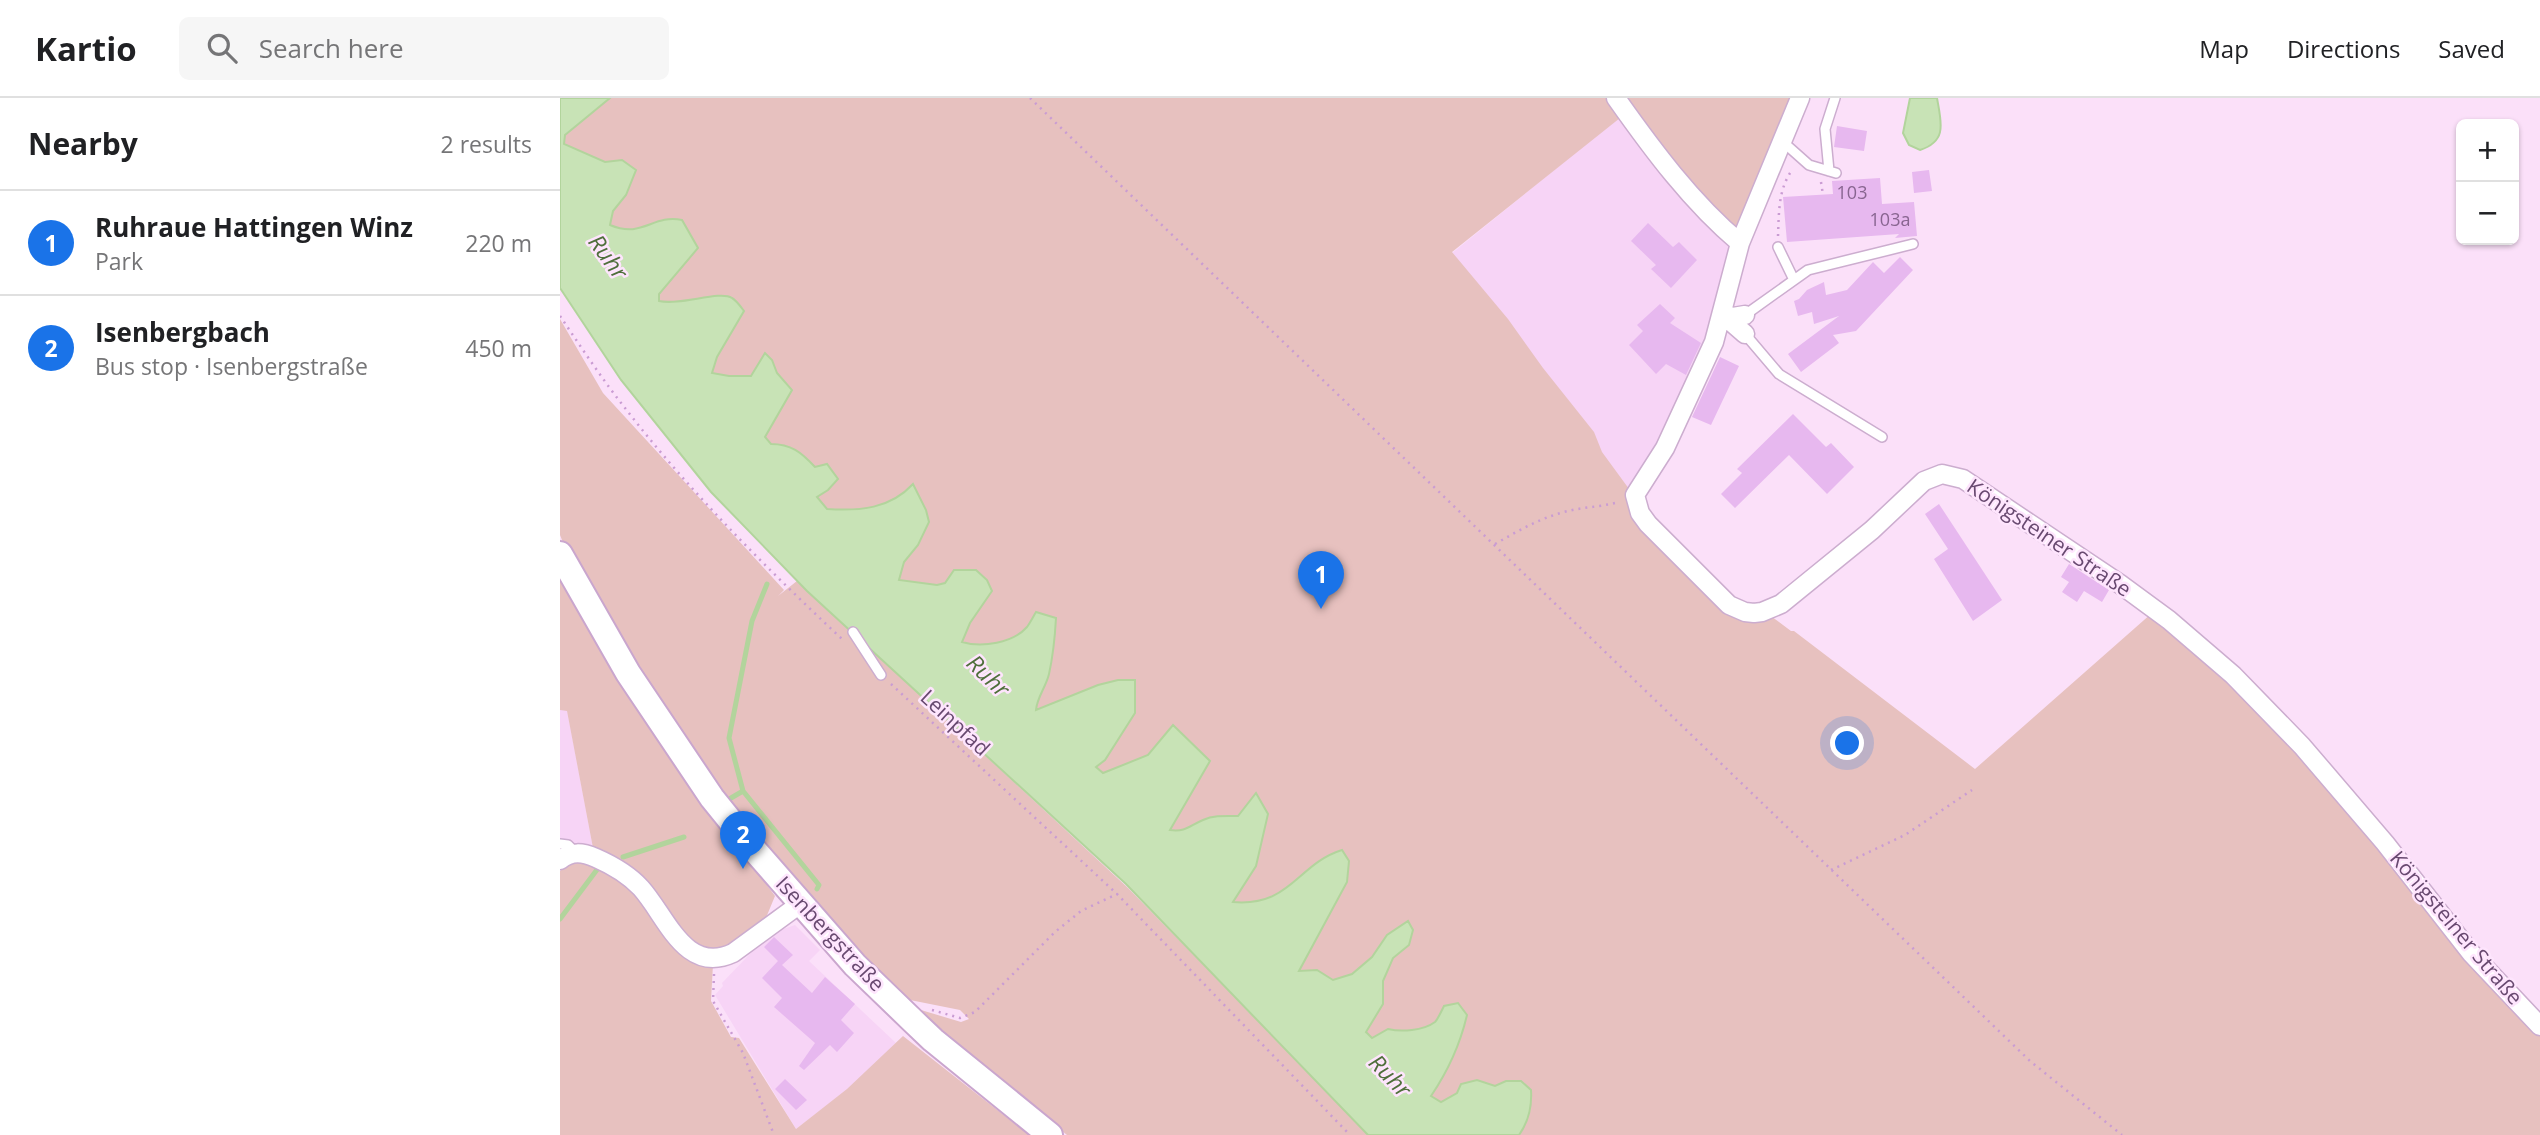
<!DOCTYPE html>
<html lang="en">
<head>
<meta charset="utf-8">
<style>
	body { margin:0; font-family:"Open Sans",sans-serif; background:#f6f6f6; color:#202124 }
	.controls { position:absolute; right:21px; top:21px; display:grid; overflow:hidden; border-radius:10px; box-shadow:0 2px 5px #0004 }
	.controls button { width:63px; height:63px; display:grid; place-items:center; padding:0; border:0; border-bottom:2px solid #e0e0e0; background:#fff; color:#202124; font:35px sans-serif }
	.you { position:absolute; left:1288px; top:646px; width:24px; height:24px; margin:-18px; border:5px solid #fff; border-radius:50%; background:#1a73e8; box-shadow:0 0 0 10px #1a73e833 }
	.badge { display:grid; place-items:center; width:46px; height:46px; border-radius:50%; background:#1a73e8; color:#fff; font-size:23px; font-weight:700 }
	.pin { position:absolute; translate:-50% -58px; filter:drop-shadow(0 2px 4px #0008) }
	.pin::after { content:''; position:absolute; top:37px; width:24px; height:21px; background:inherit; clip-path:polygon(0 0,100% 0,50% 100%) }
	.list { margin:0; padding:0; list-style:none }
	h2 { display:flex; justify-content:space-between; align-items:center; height:91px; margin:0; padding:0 28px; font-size:30px }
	h2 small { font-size:23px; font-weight:400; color:#757577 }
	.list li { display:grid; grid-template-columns:46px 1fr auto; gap:21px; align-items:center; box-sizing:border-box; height:105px; padding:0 28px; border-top:2px solid #e0e0e0 }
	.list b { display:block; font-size:26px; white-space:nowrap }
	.list p { margin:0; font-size:23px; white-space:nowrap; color:#757577 }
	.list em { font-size:23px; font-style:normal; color:#757577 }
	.icon { flex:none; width:38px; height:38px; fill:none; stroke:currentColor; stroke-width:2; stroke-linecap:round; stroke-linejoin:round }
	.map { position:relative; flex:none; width:1980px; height:1037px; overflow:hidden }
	header { display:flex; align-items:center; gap:42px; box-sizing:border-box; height:98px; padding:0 35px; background:#fff; border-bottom:2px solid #e0e0e0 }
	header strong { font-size:33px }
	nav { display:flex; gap:38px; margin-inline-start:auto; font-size:24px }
	.search { width:490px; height:63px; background:#f6f6f6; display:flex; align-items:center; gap:18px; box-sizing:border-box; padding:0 24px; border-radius:10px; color:#757577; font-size:26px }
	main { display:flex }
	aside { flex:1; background:#fff }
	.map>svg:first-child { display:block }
	.residential { fill:#f7d4f6 }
	.green { fill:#e7c1bf }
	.water { fill:#c8e3b6; stroke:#b2d49c; stroke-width:2 }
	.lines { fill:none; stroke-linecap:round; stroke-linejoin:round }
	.stream { stroke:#b2d49c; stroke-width:5 }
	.building { fill:#e7b8ef }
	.service-casing { stroke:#ccadcf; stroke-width:12 }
	.minor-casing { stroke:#ccadcf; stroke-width:21 }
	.secondary-casing { stroke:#caa6ce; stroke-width:28 }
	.path { stroke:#ca9cd3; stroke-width:2.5; stroke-dasharray:2 5; stroke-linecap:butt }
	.service { stroke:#fff; stroke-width:9 }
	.minor { stroke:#fff; stroke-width:18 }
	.secondary { stroke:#fff; stroke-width:24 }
	.labels { text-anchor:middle; stroke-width:5; stroke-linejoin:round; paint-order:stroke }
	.number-label { font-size:18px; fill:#886590 }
	.street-label { font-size:21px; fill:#684970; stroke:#fee5fd }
	.water-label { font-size:23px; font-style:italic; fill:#4f6f3b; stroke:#fee5fd }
</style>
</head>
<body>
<header>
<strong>Kartio</strong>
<div class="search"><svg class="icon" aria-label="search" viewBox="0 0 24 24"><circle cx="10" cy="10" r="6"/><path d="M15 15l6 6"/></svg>Search here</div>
<nav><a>Map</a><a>Directions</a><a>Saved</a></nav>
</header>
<main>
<aside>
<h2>Nearby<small>2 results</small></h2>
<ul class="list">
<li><span class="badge">1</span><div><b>Ruhraue Hattingen Winz</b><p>Park</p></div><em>220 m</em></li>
<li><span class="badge">2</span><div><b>Isenbergbach</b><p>Bus stop · Isenbergstraße</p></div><em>450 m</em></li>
</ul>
</aside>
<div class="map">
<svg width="1980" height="1037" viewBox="0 0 1980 1037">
	<rect width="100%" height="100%" fill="#fbe0f9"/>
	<path class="residential" d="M1058,20L1102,72L1178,143L1162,216L1104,350L1062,403L891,156Z
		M0,612H7L33,750L0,758Z
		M235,827L260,852L249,863L336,945L287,992L236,1031L155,897L163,888L162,885L209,836Z"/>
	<path class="green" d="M0,0H1049L1060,20L892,154L948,221L983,270L1034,334L1042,354L1072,395L1161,502L1204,513L1231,533H1234L1415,671L1592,515L1676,585L1980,924V1037H902L738,873L365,521L214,361L122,244L41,119L0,42Z
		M1060,0H1231L1177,131L1133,91Z
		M0,221L43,295L224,492L218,498L237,483L568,790L810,1037H507L358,915L361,912L401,924L409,921L400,912L340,900L206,755L70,572L2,442L0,437Z
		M0,472L115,664L215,798L203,827L184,841L152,856L132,851L33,750L7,613L0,612Z
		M16,760L43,767L87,802L126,861L153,866L151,903L171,939L179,940L236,1031L287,991L343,938L469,1037H0V773Z"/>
	<path class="water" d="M0,0H50L5,37L4,46L45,64L62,62L76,72L66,97L53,113L50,127C83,141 92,116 122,122L138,150L99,196V203C120,208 160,192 172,200C176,202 181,209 184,213L157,259L152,275L169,278H191L205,255L212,262L217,275L232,292L205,339L211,346C231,346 241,354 255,369L267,366L278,381L268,392L257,399L267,411C300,413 330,411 353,386L366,412L369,424L358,447L344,464L339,482L377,487L385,485L394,472H416L427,482L432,493L410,525L402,544C422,550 453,545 467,529C470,525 473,519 476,514L496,520C495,538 493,558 489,576C486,589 477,599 476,612L538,587L558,582H575V615L545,662L536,669L543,675L588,657L613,627L650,663L610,732C626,734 629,728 643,722C654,717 666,718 678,718L696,695L708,716L696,768L673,804C731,809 737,766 782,752L789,763L787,784L739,873L757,872L773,882L792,876L812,859L827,837L848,823L853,832L849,847L833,860L823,883V906L806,934L812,940L828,931C841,934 863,933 875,924C878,921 882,912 884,908L898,905L907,917C900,947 888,973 871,998L881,1004L897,995L901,986L917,982L935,988L946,983H961L971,992C972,1008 969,1023 959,1037H808L566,786L247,493L151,394L61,282L0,190Z
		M1350,0H1377C1381,24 1388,43 1360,52L1349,47L1343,35Z"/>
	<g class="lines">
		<path class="stream" d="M207,486L192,523L169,640L183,693L259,787L257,791
			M171,700L183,693
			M63,759L124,739
			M0,821L39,769"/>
	</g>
	<path class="building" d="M1277,28L1307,33L1304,53L1274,49Z
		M1369,72L1372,93L1354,95L1352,74Z
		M1320,80L1322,106L1354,104L1357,138L1335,140L1339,136L1227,144L1223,99L1273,96L1272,83Z
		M1088,125L1113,149L1119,144L1137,162L1111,190L1091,171L1096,167L1071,143Z
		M1340,159L1353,172L1296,233L1273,237L1279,245L1241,274L1228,256L1279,218L1254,226L1252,214L1238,218L1234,203L1239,201L1247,192L1264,184L1266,197L1287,192L1313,164L1324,175Z
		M1100,206L1115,220L1110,225L1141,245L1126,277L1106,266L1096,276L1069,247L1083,233L1077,227Z
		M1160,259L1179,268L1151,327L1132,319Z
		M1233,316L1266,349L1271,345L1294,369L1267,396L1229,357L1175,410L1161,396L1182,375L1177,371Z
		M1379,406L1442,502L1413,523L1374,461L1388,451L1365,416Z
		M1509,466L1549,492L1542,504L1524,493L1517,504L1502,494L1509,484L1501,479Z
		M214,839L233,857L222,867L252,895L265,879L295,906L281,922L294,935L277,954L270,947L244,972L239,968L255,945L214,909L222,900L202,880L218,863L204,849Z
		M225,981L247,1002L236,1012L215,991Z"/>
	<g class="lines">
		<g class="service-casing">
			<path id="service" d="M1222,43L1249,67L1276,75
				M1269,73L1265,31L1275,0
				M1218,149L1234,182
				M1185,217L1248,172L1353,146
				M1185,236L1219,276L1322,339
				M293,534L321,577
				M0,746L8,747L15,754"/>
		</g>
		<g class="minor-casing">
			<path id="minor" d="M1056,0C1092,51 1132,105 1180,145
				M1240,0L1180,145L1154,244L1105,350L1075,397L1080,415L1088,426L1169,507L1185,514L1194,515L1202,514L1221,506L1312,432L1364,383L1382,376L1403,381L1560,486L1609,522L1673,577L1742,648L1825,745L1911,855L1980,928
				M1185,236L1162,216L1173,219L1185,217
				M0,762C12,753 22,754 36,760C52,767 69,777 81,790C107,819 125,877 173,855L240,806"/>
		</g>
		<g class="secondary-casing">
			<path id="secondary" d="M0,456L68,575L152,700L190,747L295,867L352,922L373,942L490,1037"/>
		</g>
		<path class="path" d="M470,0L1470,963L1562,1037
			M1261,84L1263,97
			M1218,138C1219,115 1218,90 1233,71
			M0,218C21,249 42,281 65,310C129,393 205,469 282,541
			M935,446C958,433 978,421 1004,414C1022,409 1041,409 1059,404
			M331,586L557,796L790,1037
			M1271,772L1345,737L1412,692
			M154,876L153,903L183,955L214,1037
			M372,912L400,920L415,914L495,834L521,813L557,796"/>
		<use href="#service" class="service"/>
		<use href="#minor" class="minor"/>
		<use href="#secondary" class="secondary"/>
	</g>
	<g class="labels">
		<g class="number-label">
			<text x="1292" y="101">103</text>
			<text x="1330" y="128">103a</text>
		</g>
		<g class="street-label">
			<text transform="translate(1489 440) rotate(34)" y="7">Königsteiner Straße</text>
			<text transform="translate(395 625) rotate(43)" y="7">Leinpfad</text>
			<text transform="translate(1896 830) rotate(50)" y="7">Königsteiner Straße</text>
			<text transform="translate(270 836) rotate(47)" y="7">Isenbergstraße</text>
		</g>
		<g class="water-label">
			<text transform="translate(48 159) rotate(54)" y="8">Ruhr</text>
			<text transform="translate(428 578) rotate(44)" y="8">Ruhr</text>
			<text transform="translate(830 978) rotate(46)" y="8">Ruhr</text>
		</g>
	</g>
</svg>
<div class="controls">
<button>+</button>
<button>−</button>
</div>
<div class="you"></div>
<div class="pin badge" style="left:761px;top:511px">1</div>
<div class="pin badge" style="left:183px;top:771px">2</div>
</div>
</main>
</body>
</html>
